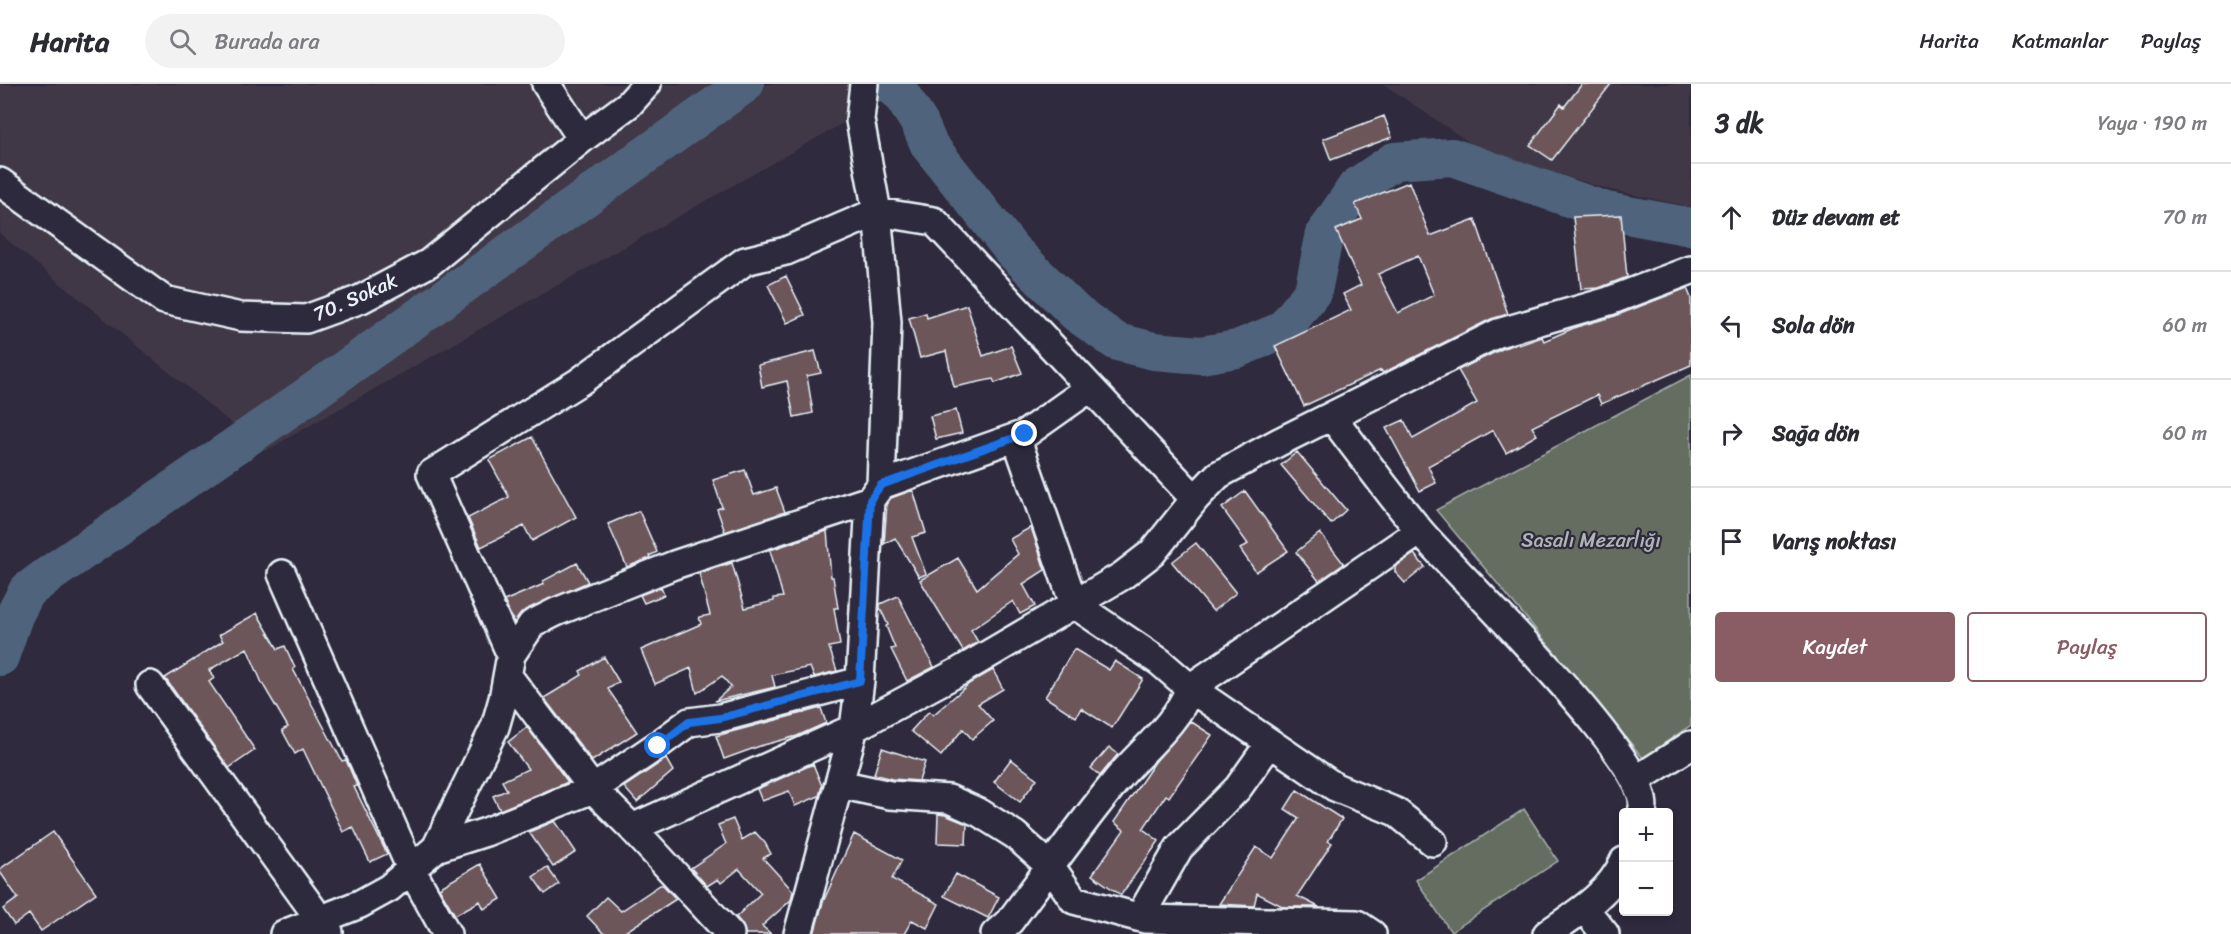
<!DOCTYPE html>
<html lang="tr">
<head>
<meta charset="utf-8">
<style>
	body { margin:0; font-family:Sriracha,sans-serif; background:#f2f2f3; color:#2b2b33 }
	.controls { position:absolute; right:18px; bottom:18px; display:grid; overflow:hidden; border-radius:6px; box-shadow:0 3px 9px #0003 }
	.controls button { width:54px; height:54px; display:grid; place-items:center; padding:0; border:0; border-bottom:2px solid #e1e1e2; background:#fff; color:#2b2b33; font:30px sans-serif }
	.stop { position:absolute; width:18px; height:18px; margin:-14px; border:4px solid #1a73e8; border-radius:50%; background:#fff }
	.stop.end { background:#1a73e8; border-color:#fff; box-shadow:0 2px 6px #0008 }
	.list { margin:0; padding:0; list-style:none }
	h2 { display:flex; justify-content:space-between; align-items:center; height:78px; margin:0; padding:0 24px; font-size:26px }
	h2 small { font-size:20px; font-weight:400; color:#7c7c81 }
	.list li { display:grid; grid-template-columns:39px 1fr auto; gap:18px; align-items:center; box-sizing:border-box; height:108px; padding:0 24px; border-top:2px solid #e1e1e2 }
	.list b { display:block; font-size:22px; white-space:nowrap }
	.list em { font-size:20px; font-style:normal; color:#7c7c81 }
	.actions { display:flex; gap:12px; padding:18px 24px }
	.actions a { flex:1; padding:14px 0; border:2px solid #8a5d65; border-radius:6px; text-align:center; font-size:21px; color:#8a5d65 }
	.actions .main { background:#8a5d65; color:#fff }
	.icon { flex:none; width:33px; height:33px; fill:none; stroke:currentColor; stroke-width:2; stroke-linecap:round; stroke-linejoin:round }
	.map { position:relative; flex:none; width:1691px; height:850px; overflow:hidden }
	header { display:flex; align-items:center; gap:36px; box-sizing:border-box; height:84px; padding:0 30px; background:#fff; border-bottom:2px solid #e1e1e2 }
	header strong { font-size:28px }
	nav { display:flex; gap:33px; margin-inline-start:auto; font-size:21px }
	.search { width:420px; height:54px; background:#f2f2f3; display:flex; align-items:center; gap:15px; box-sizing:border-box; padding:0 21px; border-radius:33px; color:#7c7c81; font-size:22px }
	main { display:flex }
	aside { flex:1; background:#fff }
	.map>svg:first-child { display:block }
	.built { fill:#413846 }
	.green { fill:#656d60; stroke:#a6afac; stroke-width:1.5 }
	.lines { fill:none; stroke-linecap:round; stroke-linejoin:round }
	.river { stroke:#50647b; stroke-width:38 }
	.building { fill:#6c575a; stroke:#e8f1f8; stroke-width:1.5; fill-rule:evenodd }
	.minor-casing { stroke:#e8f1f8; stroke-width:32 }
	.minor { stroke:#2f2a3d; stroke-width:27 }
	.route { stroke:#1a73e8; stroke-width:8 }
	.labels { text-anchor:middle; stroke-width:4.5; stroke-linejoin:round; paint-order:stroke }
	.street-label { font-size:20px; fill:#e8f1f8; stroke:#2f2a3d }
	.park-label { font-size:20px; fill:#adb6b4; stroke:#2f2a3d }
</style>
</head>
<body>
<header>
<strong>Harita</strong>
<div class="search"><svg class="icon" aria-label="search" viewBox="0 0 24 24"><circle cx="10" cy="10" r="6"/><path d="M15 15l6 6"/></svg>Burada ara</div>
<nav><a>Harita</a><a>Katmanlar</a><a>Paylaş</a></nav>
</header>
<main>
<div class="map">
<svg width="1691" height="850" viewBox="0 0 1691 850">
	<rect width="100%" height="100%" fill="#2f2a3d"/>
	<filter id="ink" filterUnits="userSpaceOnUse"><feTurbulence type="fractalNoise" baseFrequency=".0167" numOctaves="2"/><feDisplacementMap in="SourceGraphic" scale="12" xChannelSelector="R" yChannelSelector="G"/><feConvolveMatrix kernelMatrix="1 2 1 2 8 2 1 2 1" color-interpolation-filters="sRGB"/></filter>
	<g filter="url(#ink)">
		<path class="built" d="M0,0H912L265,367L0,150Z
			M1383,0H1691V123L1611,106L1482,67Z"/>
		<path class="green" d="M1691,291V641L1643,674L1436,426Z
			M1524,725L1558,777L1451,848L1416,796Z"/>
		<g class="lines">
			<path class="river" d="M887,0L899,7L920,40L929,61L1012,166L1076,229L1117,258L1154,267L1201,271L1237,265L1283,246L1313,207L1325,149L1356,103L1394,77L1452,73L1606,127L1691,143
				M0,573L14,532L27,507L47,492L306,313L745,0"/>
		</g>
		<path class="building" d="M1582,0H1611L1552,76L1530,61L1561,20L1564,23Z
			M1384,32L1392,53L1331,76L1323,55Z
			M1409,98L1430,152L1475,135L1508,230L1491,235L1383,289L1381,286L1304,322L1275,262L1351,226L1343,210L1361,201L1336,146L1362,135L1355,120ZM1418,172L1434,211L1398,229L1378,190Z
			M1621,131L1627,193L1599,204L1581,205L1573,133Z
			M786,192L805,231L787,239L768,201Z
			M1687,204L1691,214V281L1601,320L1597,311L1532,343L1537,351L1506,369L1493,346L1428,382L1436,399L1420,407L1386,344L1404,336L1413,355L1477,319L1458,286L1504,264L1519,259V261L1542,253L1544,257L1576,243L1615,232Z
			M967,221L983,272L1011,262L1022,289L995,299L993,295L954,303L946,267L920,274L909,234L926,229L927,234Z
			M815,267L821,289L807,292L813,329L794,333L787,297L762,303L758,281Z
			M956,326L962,349L936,355L930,332Z
			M532,353L576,433L532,457L524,442L481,463L468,434L509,413L489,376Z
			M1297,368L1346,426L1331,440L1281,381Z
			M745,386L754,411L776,404L785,428L725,448L717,425L722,423L713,396Z
			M913,406L926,449L912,453L926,490L919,493L895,454L884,460L887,419L891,414Z
			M1245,407L1288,467L1256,488L1240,465L1248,460L1222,424Z
			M639,427L657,468L649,472L650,474L627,483L608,440Z
			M1031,443L1045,486L1023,500L1035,522L1020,530L1013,517L971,546L978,558L963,567L920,496L958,474L977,505L1018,470L1010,455Z
			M827,447L831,493H833L838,524H834L840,561L829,563L837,587L814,593L810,583L772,591L775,603L715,617L731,603L722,592L697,609L691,584L655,600L641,566L701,540L699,533L710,531L699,489L732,479L745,524L774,517V514L783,513L770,466Z
			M1320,449L1344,480L1319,497L1296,468Z
			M1196,459L1236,509L1213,527L1172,478Z
			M1414,470L1425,483L1405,499L1395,488V483Z
			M577,479L588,498L525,526L514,539L504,517L544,500L543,497Z
			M661,503L664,511L644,519L640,511Z
			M898,512L934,583L907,597L891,565L895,564L886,542L888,541L880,524V520Z
			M257,529L278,565L285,562L295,584L293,585L342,677L346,676L357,702L354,703L387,770L370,778L353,743L343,748L303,665L295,670L282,646L288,643L262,599L247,564L209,586L214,594L209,598L255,666L229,684L165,594L223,557L219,551Z
			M1074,565L1109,586L1115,577L1143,595L1112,644L1081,624L1076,633L1045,613Z
			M604,573L619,598L608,605L637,648L592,677L544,614L582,591L580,587Z
			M993,586L1003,605L978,620L993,637L972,655L963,645L941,672L911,647L929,627L933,631L970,599Z
			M821,624L826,639L797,652L760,662L724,675L716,652Z
			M1190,637L1212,651L1169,713L1166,711L1143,745L1159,757L1121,811L1092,791L1124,746L1114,738L1155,678Z
			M527,643L568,698L500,726L493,712L507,706L502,697L528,685L508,658Z
			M1109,663L1118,670L1100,692L1091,684Z
			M882,664L925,678L919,697L892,695L874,690Z
			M666,675L673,687L637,718L624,703Z
			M1011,675L1037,695L1020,718L994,698Z
			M813,680L822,702L819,712L795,722L789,707L762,717L757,705Z
			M1297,706L1342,735L1328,757L1332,759L1297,812L1319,823H1284L1257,809L1254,822L1219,820L1256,763L1273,774L1299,734L1285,725Z
			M938,730L945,731L967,740L966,760L937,759Z
			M733,735L742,756L755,748L765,759L771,770L763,774L793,807L791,816L762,842L771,850H745L742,840L736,833L761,809L739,785L721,799L718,795L707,802L691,784L726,760L718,741Z
			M555,737L576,768L553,783L529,748Z
			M53,748L96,809L41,847L29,830L14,841L3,825L18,814L0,788V785Z
			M854,750L902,776L892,795L939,820L927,844L912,836L904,850H814L823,818Z
			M480,780L501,815L484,825L480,817L455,831L439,804Z
			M547,783L559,800L545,810L533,793Z
			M956,790L999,813L988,834L944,812Z
			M660,801H663L676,815L622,850H604L587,832L606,813L621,827Z"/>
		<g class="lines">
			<g class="minor-casing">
				<path id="minor" d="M546,0L582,55
					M0,98L164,216L241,233L306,235L361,215L429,179L582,55L629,20L647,0
					M1332,333C1361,371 1389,409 1419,446C1454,488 1659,683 1642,728
					M881,401L1025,350L1090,304
					M1420,447L1190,604L1335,703L1396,728L1433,758
					M282,490L411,785L447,850
					M511,571L431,390L579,298L745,177L786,167L877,128L934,137L1195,415
					M508,592L593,705L632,744L730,850
					M150,601L329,848
					M1636,696L1691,661
					M839,700L890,711L949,715L980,729L1015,751L1051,783L1074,816L1145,835L1357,840L1372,850
					M632,744L854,644L960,587L1122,492L1152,469L1195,415L1218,391L1279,358L1498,249L1609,217L1691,186
					M436,764L486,748L593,705L658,661L689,638L720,634L860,597
					M1584,824L1605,850
					M1145,835L1146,822L1179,764L1238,704L1270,659
					M284,850L360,820L389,804L436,764L495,643L503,615L511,571L532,540L556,528L674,481L870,416
					M798,850L854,644L860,597L870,416L881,401L887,238L877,128L860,36L864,0
					M995,850L1010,837C1045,790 1079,742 1116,697C1140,667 1176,642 1190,604L1160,578L1074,520L1016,353
					M1547,850C1577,829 1609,811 1624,777"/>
			</g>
			<use href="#minor" class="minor"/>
		</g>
	</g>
	<g class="lines" filter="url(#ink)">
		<path class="route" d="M658,662L689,638L720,634L860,597L870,416L881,401L1025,350"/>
	</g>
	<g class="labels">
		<g class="street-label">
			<text transform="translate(355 213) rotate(-24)" y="7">70. Sokak</text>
		</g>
		<g class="park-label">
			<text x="1591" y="463">Sasalı Mezarlığı</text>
		</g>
	</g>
</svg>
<div class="controls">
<button>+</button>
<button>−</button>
</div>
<div class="stop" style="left:658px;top:662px"></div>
<div class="stop end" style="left:1025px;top:350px"></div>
</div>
<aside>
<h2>3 dk<small>Yaya · 190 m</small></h2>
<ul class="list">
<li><svg class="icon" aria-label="ahead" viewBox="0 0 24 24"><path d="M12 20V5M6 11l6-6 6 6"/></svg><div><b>Düz devam et</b></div><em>70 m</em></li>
<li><svg class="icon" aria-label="left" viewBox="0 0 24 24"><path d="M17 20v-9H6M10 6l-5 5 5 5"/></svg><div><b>Sola dön</b></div><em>60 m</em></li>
<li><svg class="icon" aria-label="right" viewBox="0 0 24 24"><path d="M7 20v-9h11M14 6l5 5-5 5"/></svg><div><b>Sağa dön</b></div><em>60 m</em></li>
<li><svg class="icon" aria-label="arrive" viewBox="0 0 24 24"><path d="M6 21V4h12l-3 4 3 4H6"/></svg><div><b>Varış noktası</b></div></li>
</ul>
<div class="actions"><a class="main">Kaydet</a><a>Paylaş</a></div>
</aside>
</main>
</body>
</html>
